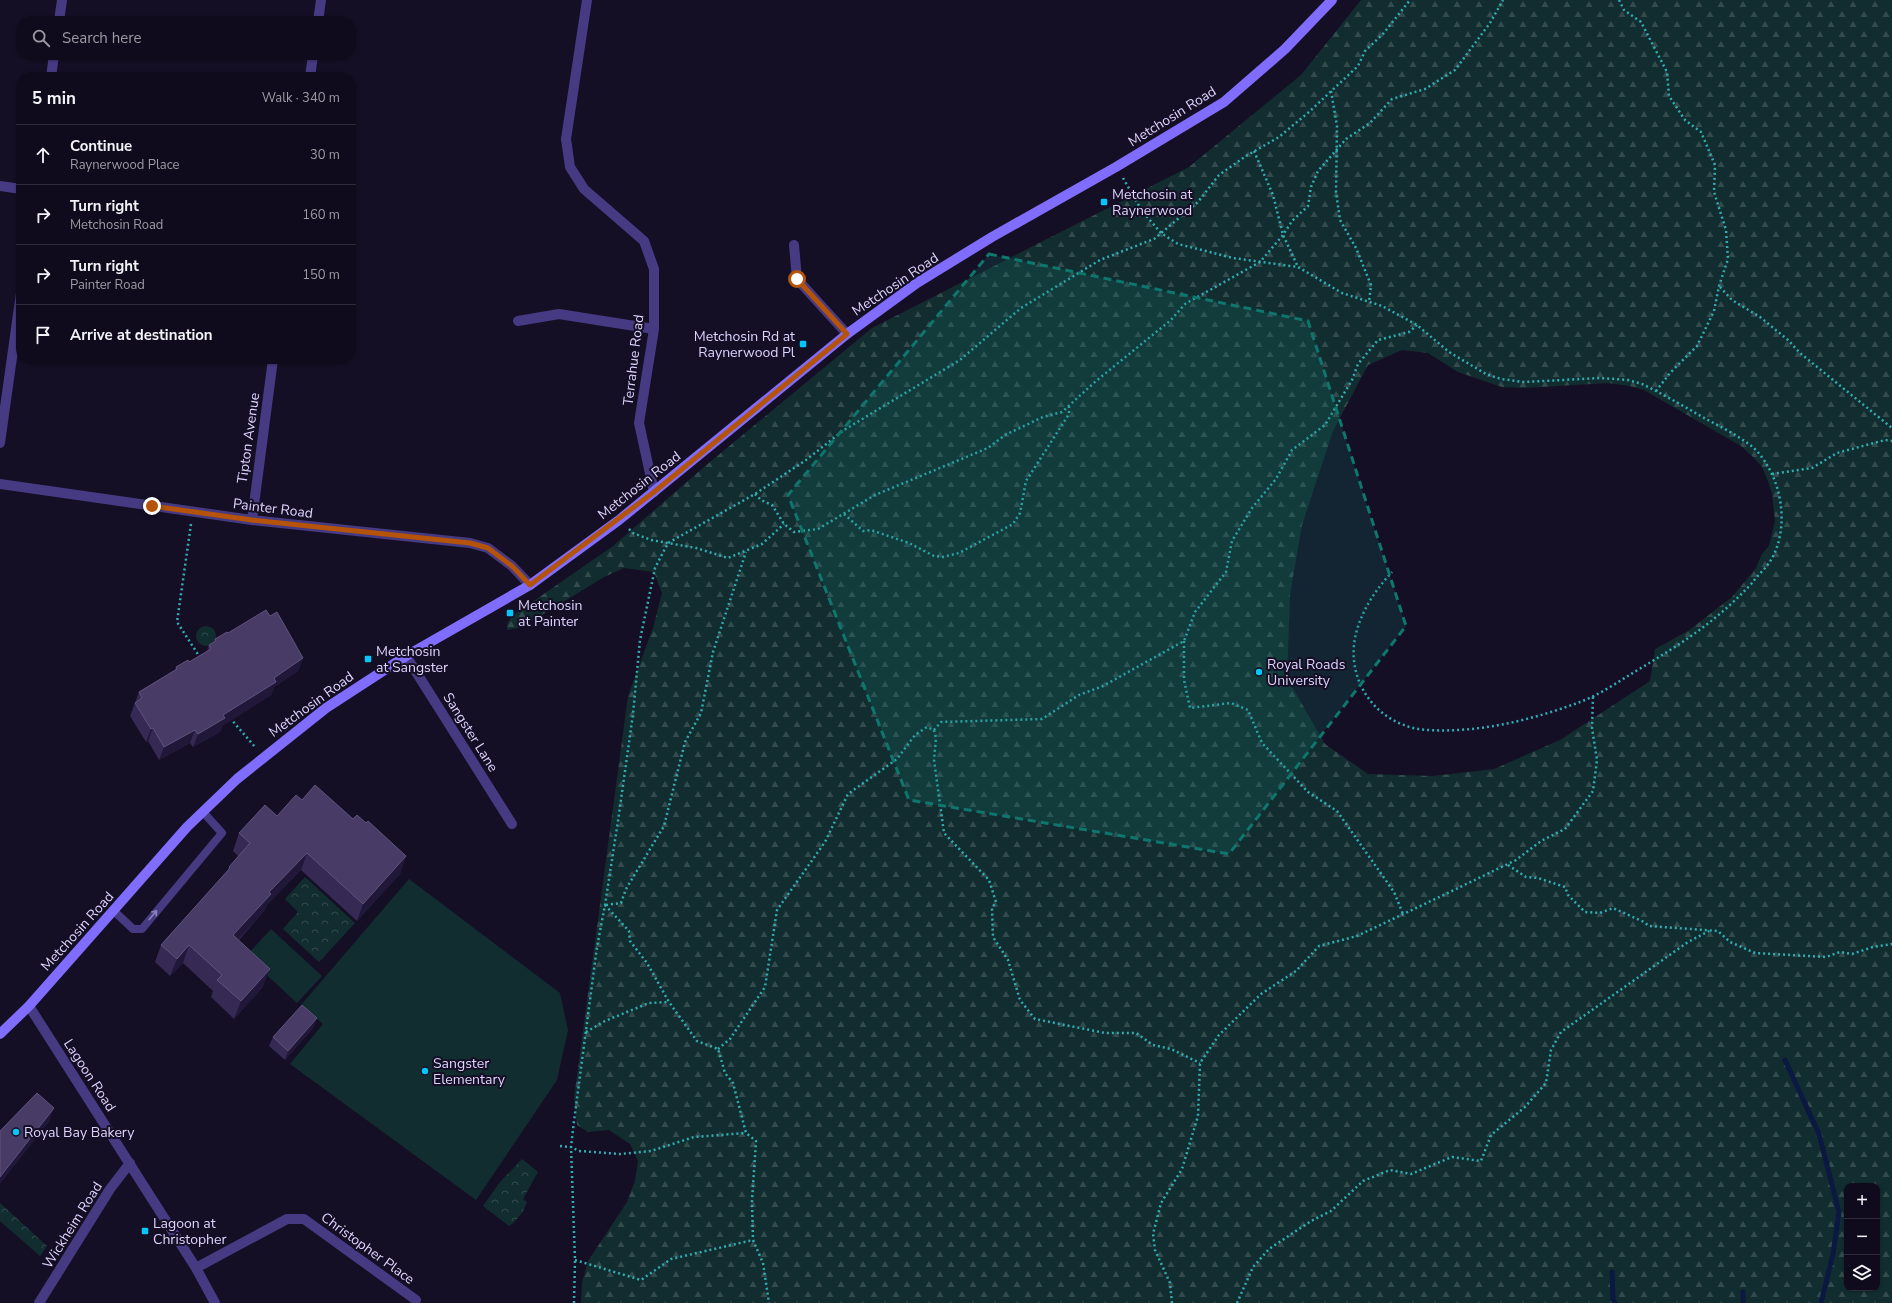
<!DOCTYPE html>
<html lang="en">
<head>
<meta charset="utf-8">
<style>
	body { margin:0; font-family:"Nunito Sans",sans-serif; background:#191425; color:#f1f3f6 }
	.controls { position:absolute; right:12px; bottom:12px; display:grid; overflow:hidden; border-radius:8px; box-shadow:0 1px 3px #0004 }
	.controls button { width:36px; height:36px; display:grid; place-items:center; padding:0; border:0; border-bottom:1px solid #302b3b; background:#100b1c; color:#f1f3f6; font:20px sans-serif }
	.stop { position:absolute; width:12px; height:12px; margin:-9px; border:3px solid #b45309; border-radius:50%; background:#fff }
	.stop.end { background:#b45309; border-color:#fff; box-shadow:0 1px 4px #0008 }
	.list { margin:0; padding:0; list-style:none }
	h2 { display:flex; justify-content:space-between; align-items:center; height:52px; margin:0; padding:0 16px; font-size:17px }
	h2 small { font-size:13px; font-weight:400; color:#9c9ba3 }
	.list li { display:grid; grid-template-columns:26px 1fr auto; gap:12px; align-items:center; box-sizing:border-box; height:60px; padding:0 16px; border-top:1px solid #302b3b }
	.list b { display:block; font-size:15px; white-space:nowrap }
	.list p { margin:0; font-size:13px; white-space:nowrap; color:#9c9ba3 }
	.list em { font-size:13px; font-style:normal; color:#9c9ba3 }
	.icon { flex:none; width:22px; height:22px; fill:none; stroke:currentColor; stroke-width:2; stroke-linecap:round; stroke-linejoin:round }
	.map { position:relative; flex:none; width:1892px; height:1303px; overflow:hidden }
	.search { position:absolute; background:#100b1c; box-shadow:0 1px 3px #0004; left:16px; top:16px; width:340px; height:44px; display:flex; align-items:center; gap:10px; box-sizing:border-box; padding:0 14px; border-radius:16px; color:#9c9ba3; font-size:15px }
	.panel { position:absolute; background:#100b1c; box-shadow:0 1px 3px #0004; left:16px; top:72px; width:340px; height:292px; border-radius:16px }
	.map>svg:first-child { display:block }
	.forest { fill:url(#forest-firs); fill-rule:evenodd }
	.park { fill:url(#park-crowns) }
	.garden { fill:#122d2f }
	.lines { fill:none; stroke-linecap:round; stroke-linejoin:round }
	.stream { stroke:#0b1942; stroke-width:5 }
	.path { stroke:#31aeb5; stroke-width:2.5; stroke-dasharray:2 3; stroke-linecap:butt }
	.service { stroke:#463b83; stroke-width:8 }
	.minor { stroke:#463b83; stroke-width:10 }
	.tertiary { stroke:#463b83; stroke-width:10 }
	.secondary { stroke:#806dfd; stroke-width:10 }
	.wall { fill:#362953 }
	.shaded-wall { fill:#211739 }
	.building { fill:#483b65; stroke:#5f537d }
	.oneway { stroke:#8a80ba }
	.route { stroke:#b45309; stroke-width:5 }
	.marked { fill:#0f766e; fill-opacity:0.2; stroke:#0f766e; stroke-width:3; stroke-dasharray:8 5; stroke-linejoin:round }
	.poi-dot { fill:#04c6fa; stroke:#150f25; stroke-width:1.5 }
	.labels { text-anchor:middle; stroke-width:4; stroke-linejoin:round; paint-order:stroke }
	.street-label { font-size:14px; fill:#ded4fe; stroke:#150f25 }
	.poi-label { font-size:14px; fill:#ded4fe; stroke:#150f25; text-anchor:start }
</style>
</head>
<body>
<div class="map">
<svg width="1892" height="1303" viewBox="0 0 1892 1303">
	<defs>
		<pattern id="forest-firs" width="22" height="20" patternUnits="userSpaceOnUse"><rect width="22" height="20" fill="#122d2f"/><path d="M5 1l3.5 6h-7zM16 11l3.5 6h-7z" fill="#344b4e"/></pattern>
		<pattern id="park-crowns" width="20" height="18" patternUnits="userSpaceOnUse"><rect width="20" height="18" fill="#122d2f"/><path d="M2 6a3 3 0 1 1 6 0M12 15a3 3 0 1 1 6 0" fill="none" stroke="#344b4e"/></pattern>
	</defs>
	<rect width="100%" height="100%" fill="#150f25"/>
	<path class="forest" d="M1361,0H1892V1303H581L582,1283L588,1261L627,1202L635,1181L638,1161L630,1144L609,1130L588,1132L577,1125L574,1098L628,696L653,628L662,593L654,572L624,568L604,577L522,627L507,630V624L512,616L613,546L704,467L872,328L1189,167L1301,75ZM1402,350L1428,353L1458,372L1502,387L1524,388L1608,383L1630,386L1644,390L1741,446L1752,456L1762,467L1768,481L1772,494L1775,521L1769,546L1762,554L1756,568L1732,597L1688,631L1655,649L1650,681L1560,740L1494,769L1433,776L1368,774L1325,744L1287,678L1290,595L1302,525L1333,431L1368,365ZM1847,1186H1877V1288H1847Z"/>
	<path class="park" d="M196 636a10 10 0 1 1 20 0a10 10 0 1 1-20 0Z
		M305,877L355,923L319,962L283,929L298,912L285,899Z
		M522,1159L538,1172L523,1199L527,1202C524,1211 517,1221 509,1226L483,1206L500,1182Z
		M0,1203L47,1246L40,1256L0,1221Z"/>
	<path class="garden" d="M409,879L560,993L568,1030L557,1080L476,1200L290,1064L323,1024L301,1005Z
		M271,929L322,976L297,1003L246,956Z"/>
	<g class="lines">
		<path class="stream" d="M1785,1060L1819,1134L1839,1212L1833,1254L1821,1303
			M1612,1272L1613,1299L1615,1303
			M1743,1292V1303"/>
		<path class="path" d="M1619,0L1624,10L1641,22L1667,72L1669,96L1685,120L1701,132L1715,165L1714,192L1726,230L1728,259L1719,286L1714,311L1697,346L1670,373L1656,391
			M1331,91L1337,126L1336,192L1340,220L1356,248L1371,285L1369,302
			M1254,151L1273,195L1283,235L1298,267
			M1123,178L1142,211L1161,233L1178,244L1233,258L1298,267L1342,293L1382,306L1417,325L1449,352L1486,374L1501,379L1524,382L1600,378L1628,380L1642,384C1663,394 1685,407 1706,419C1721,427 1737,435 1750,445C1757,450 1763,458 1767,465C1784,492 1788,535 1769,563C1764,570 1757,576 1752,583C1716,622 1681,644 1636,671C1618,682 1599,695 1580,702C1532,720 1479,733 1428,730C1381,728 1346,685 1355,638C1360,613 1375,590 1392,572
			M1720,287L1732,300L1760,317L1788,340L1800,353L1892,428
			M1772,474L1812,468L1837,453L1885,440L1892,441
			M755,494L761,500L772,505L784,524L794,532L818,529L875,495L988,448L1005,435L1043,417L1062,412L1096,381L1171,320L1185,304L1260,262L1283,235L1292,221L1308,206L1311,187L1318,171L1346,139L1370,123L1392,99L1425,89L1455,70L1490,23L1503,0
			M844,514L863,531L871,530L909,543L934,556L943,557L959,553L1013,524L1020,513L1026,481L1069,414V405
			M191,524L177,622L201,659
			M629,529L633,533L651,540L696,548L728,558L762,544L784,524
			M1184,641V680L1190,708L1231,703L1248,710L1262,743L1308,792L1337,811L1394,892L1403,914
			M230,718L256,748
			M934,730L941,722L1042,719L1079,695L1103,686L1184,641L1195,612L1226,572L1232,541L1252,508L1276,479L1292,450L1325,425L1352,380L1358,364L1378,340L1409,332L1417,325
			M1508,865L1526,877L1538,878L1565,887L1568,895L1585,912L1600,913L1613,908L1644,922L1649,926L1718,931L1730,942L1755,953L1826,957L1840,952L1852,954L1873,947L1892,944
			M605,905L629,931L630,941L647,963L669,1002L697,1041L718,1049L725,1073L733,1083L746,1133L756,1141L752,1201L753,1240L763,1263L769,1303
			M606,905L621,903L626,889L664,826L685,742L701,713L713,652L746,552
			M586,1032L605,1021L649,1003L669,1002
			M718,1049L730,1039L765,987L777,910L825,842L848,794L897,759L915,735L927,727L934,730L936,738L934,760L944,833L989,880L996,902L992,908L993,937L1008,960L1020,1000L1035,1019L1105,1033H1136L1153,1045L1171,1049L1200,1063
			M560,1146L571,1147L579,1151L620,1154L651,1151L694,1137L746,1133
			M575,1260L641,1280L671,1259L753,1240
			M574,1303L575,1260L571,1147L574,1121L597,947L605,905L618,821L633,714L640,640L655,568L668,543L755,494L806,460L844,430L960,360L1021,308L1100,260L1154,239L1198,202L1219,175L1246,156L1279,137L1309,112L1358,66L1365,51L1383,34L1410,0
			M1172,1303L1170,1283L1155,1250L1153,1234L1161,1203L1182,1169L1198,1116L1200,1063L1219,1035L1261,994L1296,971L1319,946L1357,936L1452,891L1516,860L1541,841L1565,829L1593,791L1597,760L1592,728L1593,696
			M1237,1303L1253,1267L1269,1249L1311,1221L1331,1211L1363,1181L1390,1170L1411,1174L1452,1157L1481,1161L1491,1135L1525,1107L1546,1083L1551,1050L1561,1032L1688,942L1709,931"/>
		<path class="service" d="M114,911L133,929H142L222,833L203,812"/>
		<path class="minor" d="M587,0L566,139L570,167L584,189L644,241L654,269V329L639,423L654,492
			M59,21L62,0
			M318,21L321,0
			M51,77L54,55
			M310,77L313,55
			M0,186L21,189
			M794,245L797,279L847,334
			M518,321L559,314L654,329
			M0,443L21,293
			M0,484L252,520L470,543L488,548L512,566L530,585
			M252,520L273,359
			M406,656L512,824
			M196,1268L287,1219H304L416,1300
			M39,1303L110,1189L130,1163"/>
		<path class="tertiary" d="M29,1006L196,1268L215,1303"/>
		<path class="secondary" d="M0,1034L29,1006L187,827L237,779L326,708L406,656L530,585L619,520L847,334L917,283L992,237L1116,167L1224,102L1285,49L1332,0"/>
	</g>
	<path class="wall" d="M270,616L303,658L298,671L274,687L271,695L222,726L220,732L193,747L190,743L159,760L148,741L146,742L130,716L139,692L175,670L176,667L189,662L207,651L209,645L214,643L215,639Z
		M302,800L353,819L366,823L406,856L400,874L357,921L301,870L267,905L264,911L239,940L263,987L234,1019L211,997L213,991L183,963L170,976L155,962L161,945L227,872L229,867L238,856L233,851L239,833L277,816Z
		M314,1027L285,1060L269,1046L273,1037Z"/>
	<path class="shaded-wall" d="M303,658L298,671L274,687L271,695L222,726L220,732L193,747L198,734L274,678Z
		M153,728L148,741L146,742L151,729Z
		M195,730L190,743L159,760L164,747Z
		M307,853L301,870L267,905L264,911L227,952L233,935L269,892Z
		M406,856L400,874L357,921L363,904Z
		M189,945L183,963L170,976L177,959Z
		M270,969L263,987L234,1019L241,1001Z
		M317,1018L314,1027L285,1060L288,1051Z
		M54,1108L49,1122L0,1184V1177Z"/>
	<path class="building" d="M266,610L270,616L277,612L303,658L274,678L276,682L223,715L225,718L198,734L195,730L164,747L153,728L151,729L135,703L142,698L139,692L177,669L176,667L188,660L189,662L211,649L209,645L216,641L215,639L227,632L228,633Z
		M315,785L353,819L357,815L366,823L368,821L406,856L363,904L307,853L269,892L271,894L233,935L270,969L241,1001L217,980L222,975L189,945L177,959L161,945L230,868L229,867L250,843L239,833L265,805L277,816L296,795L302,800Z
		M302,1005L317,1018L288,1051L273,1037Z
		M37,1093L54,1108L0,1177V1131Z"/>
	<defs><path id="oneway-shaft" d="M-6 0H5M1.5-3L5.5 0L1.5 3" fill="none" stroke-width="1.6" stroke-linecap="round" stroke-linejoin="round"/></defs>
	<use class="oneway" href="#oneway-shaft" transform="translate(153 915) rotate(-50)"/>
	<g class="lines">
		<path class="route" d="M152,506L252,520L470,543L488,548L512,566L530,585L654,492L847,334L797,279"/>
	</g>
	<path class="marked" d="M989,254L1308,321L1406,626L1229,854L909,800L788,495Z"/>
	<g class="poi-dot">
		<rect x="1100" y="198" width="8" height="8" rx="2"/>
		<rect x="799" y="340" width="8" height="8" rx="2"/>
		<rect x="506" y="609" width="8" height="8" rx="2"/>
		<rect x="364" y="655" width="8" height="8" rx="2"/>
		<circle cx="1259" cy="672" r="4"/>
		<circle cx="425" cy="1071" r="4"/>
		<circle cx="16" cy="1132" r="4"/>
		<rect x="141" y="1227" width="8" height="8" rx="2"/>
	</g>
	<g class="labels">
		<g class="street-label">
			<text transform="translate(1172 116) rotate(-32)" y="5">Metchosin Road</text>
			<text transform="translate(895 284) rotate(-34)" y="5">Metchosin Road</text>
			<text transform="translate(633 360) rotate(-83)" y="5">Terrahue Road</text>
			<text transform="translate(248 438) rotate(-82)" y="5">Tipton Avenue</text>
			<text transform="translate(639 485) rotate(-38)" y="5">Metchosin Road</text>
			<text transform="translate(273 508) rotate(7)" y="5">Painter Road</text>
			<text transform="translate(311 704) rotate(-36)" y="5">Metchosin Road</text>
			<text transform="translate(471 732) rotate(58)" y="5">Sangster Lane</text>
			<text transform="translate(77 931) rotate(-48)" y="5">Metchosin Road</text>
			<text transform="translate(90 1075) rotate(57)" y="5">Lagoon Road</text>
			<text transform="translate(72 1225) rotate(-58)" y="5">Wickheim Road</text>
			<text transform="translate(368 1248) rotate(36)" y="5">Christopher Place</text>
		</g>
		<g class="poi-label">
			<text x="1112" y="199">Metchosin at<tspan x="1112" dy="16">Raynerwood</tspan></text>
			<text x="795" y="341" text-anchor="end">Metchosin Rd at<tspan x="795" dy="16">Raynerwood Pl</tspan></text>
			<text x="518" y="610">Metchosin<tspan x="518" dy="16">at Painter</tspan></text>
			<text x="376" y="656">Metchosin<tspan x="376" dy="16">at Sangster</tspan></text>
			<text x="1267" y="669">Royal Roads<tspan x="1267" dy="16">University</tspan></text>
			<text x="433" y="1068">Sangster<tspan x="433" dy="16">Elementary</tspan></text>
			<text x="24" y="1137">Royal Bay Bakery</text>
			<text x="153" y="1228">Lagoon at<tspan x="153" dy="16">Christopher</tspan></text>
		</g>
	</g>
</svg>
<div class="controls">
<button>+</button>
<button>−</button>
<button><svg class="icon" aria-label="layers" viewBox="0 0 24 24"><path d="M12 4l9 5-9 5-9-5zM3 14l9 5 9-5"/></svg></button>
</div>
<div class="stop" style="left:797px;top:279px"></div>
<div class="stop end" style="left:152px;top:506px"></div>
<div class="search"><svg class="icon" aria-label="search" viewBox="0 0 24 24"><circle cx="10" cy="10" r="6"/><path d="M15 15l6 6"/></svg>Search here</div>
<section class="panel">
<h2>5 min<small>Walk · 340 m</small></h2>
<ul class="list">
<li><svg class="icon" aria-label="ahead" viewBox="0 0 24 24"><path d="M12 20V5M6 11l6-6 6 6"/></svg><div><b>Continue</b><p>Raynerwood Place</p></div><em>30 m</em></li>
<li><svg class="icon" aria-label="right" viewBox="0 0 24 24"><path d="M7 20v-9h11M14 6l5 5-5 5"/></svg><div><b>Turn right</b><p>Metchosin Road</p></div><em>160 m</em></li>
<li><svg class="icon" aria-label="right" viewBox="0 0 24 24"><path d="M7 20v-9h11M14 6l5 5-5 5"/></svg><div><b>Turn right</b><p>Painter Road</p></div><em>150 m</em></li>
<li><svg class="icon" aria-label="arrive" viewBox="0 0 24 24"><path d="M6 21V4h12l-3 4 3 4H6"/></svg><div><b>Arrive at destination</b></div></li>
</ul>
</section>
</div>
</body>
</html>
